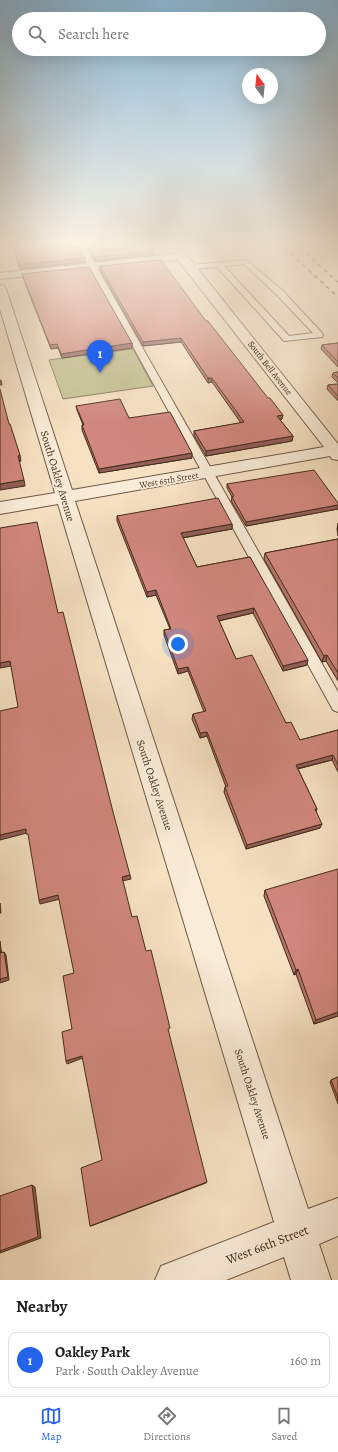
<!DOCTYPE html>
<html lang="en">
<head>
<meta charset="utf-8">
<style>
	body { margin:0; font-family:Alegreya,serif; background:#f2f2f2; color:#222 }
	.compass { position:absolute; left:242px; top:68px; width:36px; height:36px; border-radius:50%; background:#fff; box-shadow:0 4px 16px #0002; rotate:345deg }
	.you { position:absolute; left:178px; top:644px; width:14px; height:14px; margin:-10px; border:3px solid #fff; border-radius:50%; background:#1a73e8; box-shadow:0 0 0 6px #1a73e833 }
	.badge { display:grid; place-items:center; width:26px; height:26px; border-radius:50%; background:#2563eb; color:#fff; font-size:13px; font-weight:700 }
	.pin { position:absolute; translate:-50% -33px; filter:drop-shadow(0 1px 2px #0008) }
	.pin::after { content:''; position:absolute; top:21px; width:14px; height:12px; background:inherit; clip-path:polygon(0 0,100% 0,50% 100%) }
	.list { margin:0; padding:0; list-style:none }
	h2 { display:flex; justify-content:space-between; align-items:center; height:52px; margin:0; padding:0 16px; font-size:17px }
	h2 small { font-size:13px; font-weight:400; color:#767676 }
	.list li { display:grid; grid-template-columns:26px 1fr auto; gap:12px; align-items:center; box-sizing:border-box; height:56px; margin:0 8px 8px; padding:0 8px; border:1px solid #e0e0e0; border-radius:8px }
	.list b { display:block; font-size:15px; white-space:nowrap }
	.list p { margin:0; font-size:13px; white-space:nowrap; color:#767676 }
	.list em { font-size:13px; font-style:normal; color:#767676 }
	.icon { flex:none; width:22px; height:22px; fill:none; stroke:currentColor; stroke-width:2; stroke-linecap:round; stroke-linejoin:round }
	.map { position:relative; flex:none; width:338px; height:1280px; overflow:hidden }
	.search { position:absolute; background:#fff; box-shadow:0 4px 16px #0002; left:12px; right:12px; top:12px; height:44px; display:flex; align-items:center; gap:10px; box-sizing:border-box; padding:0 14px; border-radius:22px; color:#767676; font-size:15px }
	.sheet { height:116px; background:#fff }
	nav { display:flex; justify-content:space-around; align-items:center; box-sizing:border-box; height:56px; border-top:1px solid #e0e0e0; background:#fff; font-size:11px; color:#767676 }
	nav a { display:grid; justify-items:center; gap:2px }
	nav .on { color:#2563eb }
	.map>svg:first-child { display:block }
	.green { fill:#c2c190; stroke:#837655 }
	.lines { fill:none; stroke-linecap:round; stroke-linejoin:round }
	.lane-casing { stroke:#705944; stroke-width:2 }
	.street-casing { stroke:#705944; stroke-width:2 }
	.lane { fill:#f9ecd8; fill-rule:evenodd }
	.street { fill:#f9ecd8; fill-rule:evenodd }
	.rail { stroke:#442c1a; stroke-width:1.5; stroke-dasharray:4 4; stroke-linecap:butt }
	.wall { fill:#b4746c; stroke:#442c1a }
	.shaded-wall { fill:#925e58; stroke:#442c1a }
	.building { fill:#d1877e; stroke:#442c1a }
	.labels { text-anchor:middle; stroke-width:3.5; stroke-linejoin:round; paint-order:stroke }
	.far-street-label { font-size:9px; fill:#442c1a; stroke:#f9ecd8 }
	.street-label { font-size:11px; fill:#442c1a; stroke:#f9ecd8 }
	.near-street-label { font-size:13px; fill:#442c1a; stroke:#f9ecd8 }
</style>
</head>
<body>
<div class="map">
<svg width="338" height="1280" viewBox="0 0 338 1280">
	<rect width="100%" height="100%" fill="#f6e1c3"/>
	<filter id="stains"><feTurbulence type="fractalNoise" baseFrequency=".005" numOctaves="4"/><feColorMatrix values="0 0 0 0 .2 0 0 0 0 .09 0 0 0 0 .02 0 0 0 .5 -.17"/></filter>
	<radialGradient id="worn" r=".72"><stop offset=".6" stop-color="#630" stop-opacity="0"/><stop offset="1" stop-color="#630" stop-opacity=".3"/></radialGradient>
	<path class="green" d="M133,349L153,386L63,399L49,360Z"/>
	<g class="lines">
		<g class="lane-casing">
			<path id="lane" d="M76,243H83L338,692V712L333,710Z
				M246,260L282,290L322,333L323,335L322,337L284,341L217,267L191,269L187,267L191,265ZM244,264L276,294L313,333L289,336L224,266Z"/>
		</g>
		<g class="street-casing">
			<path id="street" d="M166,243H177L186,254L338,444V460L332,459L330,456L75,501L308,1209L338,1198V1236L319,1244L331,1280H291L284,1257L226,1280H155L161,1266L274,1222L58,504L0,514V502L55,493L0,309V285L4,286L6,289L72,490L324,447L178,260L0,279V273L174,254Z"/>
		</g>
		<use href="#lane" class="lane"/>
		<use href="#street" class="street"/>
		<path class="rail" d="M279,243L338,297
			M294,243L338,282"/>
	</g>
	<path class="wall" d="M11,243H76L85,262L20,269Z
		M85,243H152L155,247L154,255L95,261Z
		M100,266L206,321L282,419L280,420L293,436L292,441L206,456L194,436V431L241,423L212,382L208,383L181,342L143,346L100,270Z
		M22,274L132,343V348L62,358L58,348L51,349L23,278Z
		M338,343V367L321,349L322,345Z
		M338,372V383L332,377L333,373Z
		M338,384V401L327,389L328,385Z
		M76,406L129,418L192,458L99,473L82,430V425H83L77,410Z
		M227,484L338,503V509L246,526L231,501L232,497L227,488Z
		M117,516L232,524V529L183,538L197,567L250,557L307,665L283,671L253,613L219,621L236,659L300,740L338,730V772L332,760L298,769L317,809L316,812L320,828L246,849L224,792L225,787H226L207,736L200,738L192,719L193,714L204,712L188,671L178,674L164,635V630L170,629L156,595L147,597L117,521Z
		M338,523V536L337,529Z
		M338,539V681L326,661L322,662L264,559L265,553Z
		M265,890L338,1016L314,1024L296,974L294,975L264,896Z
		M338,1077V1104L330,1082L331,1080Z"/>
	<path class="shaded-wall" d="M155,247L154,255L95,261V257L153,248Z
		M85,258V262L20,269L19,265Z
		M181,338V342L143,346V342Z
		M132,343V348L62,358L61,354Z
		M57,344L58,348L51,349L50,345Z
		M208,378H212V382L208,383Z
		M0,380H1L2,385H0Z
		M283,415L282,419L276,420L277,416Z
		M293,436L292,441L206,456V451Z
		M192,453V458L99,473V469Z
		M20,455L21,461L19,462L18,456Z
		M24,480L25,486L0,490V484Z
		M338,505V509L246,526V522Z
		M232,524V529L181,538V533Z
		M156,590V595L147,597V592Z
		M254,608L253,613L217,621V616Z
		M327,655L326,661L322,662L324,656Z
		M308,660L307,665L283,671V666Z
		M10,661L11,666L0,668V663Z
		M188,667V671L178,674V669Z
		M207,732V736L200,738V733Z
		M333,755L332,760L295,769L296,765Z
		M322,824L320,828L246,849L247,845Z
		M26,829L27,833L0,840V835Z
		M130,875L131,879L122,881V877Z
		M58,895L60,899L40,904L39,900Z
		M0,903L1,913H0Z
		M0,941L2,956L0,953Z
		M4,952L6,955L9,980L0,983Z
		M298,969L296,974L294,975L296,970Z
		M338,1012V1016L314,1024L316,1020Z
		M82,1056L83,1058L67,1064L66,1061Z
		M207,1182L206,1183L91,1226H90Z
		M32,1185L35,1187L41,1238L0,1253V1251Z"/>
	<path class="building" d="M12,243H76L85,258L19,265Z
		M87,243H152L155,247L153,248L154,251L95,257Z
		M161,260L206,321H208L268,398H270L283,415L277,416L293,436L206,451L194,431L244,422L212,378H208L181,338L143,342L100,266Z
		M89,267L132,343L61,354L57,344L50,345L22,274Z
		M338,343V362L322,345Z
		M338,372V378L333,373Z
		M338,384V396L328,385Z
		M0,389L9,424H10L20,455L18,456L24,480L0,484Z
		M120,399L129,418L170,412L192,453L99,469L82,425H84L76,406Z
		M314,470L338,503V505L246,522L232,497L234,496L227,484Z
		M218,498L232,524L181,533L197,567L250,557L308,660L283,666L254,608L217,616L236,659L252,655L286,723L291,722L300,740L338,730V765L333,755L296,765L317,809H315L322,824L247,845L225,787L228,786L207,732L200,733L193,714L206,711L188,667L178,669L164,630L171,629L156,590L147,592L117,516Z
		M37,522L58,613L63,612L113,812L130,875L122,877L132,917L137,916L146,951L151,950L170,1028L168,1029L207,1182L90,1226L81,1168L102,1160L82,1056L66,1061L62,1032L72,1029L63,976L74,973L58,895L39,900L28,834H26V829L0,835V711L18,707L10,661L0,663V528Z
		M338,539V673L327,655L324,656L265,553Z
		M338,869V1012L316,1020L298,969L296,970L265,890Z
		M0,950V953L4,952L8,977L0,979Z
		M338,1077V1098L331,1080Z
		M32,1185L38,1237L0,1251V1196Z"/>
	<linearGradient id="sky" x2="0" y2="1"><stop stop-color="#8ab7d5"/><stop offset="0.58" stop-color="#fbf2e4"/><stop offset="1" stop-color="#fbf2e4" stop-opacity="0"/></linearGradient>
	<rect width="338" height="422" fill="url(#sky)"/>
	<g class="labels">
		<g class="far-street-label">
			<text transform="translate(270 368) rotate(52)" y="3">South Bell Avenue</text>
			<text transform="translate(169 480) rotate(-10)" y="3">West 65th Street</text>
		</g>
		<g class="street-label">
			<text transform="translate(58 476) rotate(73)" y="4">South Oakley Avenue</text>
			<text transform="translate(155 785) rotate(72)" y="4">South Oakley Avenue</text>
			<text transform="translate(253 1094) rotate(72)" y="4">South Oakley Avenue</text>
		</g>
		<g class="near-street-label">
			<text transform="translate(267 1244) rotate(-21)" y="5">West 66th Street</text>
		</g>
	</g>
	<rect width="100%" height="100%" filter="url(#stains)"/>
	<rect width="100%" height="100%" fill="url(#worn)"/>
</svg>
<svg class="compass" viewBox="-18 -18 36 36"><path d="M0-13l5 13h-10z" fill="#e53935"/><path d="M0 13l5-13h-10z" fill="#767676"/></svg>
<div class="you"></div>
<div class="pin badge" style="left:100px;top:373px">1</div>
<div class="search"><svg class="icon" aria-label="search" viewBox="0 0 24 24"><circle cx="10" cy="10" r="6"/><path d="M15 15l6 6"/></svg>Search here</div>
</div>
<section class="sheet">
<h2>Nearby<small></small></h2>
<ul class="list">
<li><span class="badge">1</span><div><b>Oakley Park</b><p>Park · South Oakley Avenue</p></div><em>160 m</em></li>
</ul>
</section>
<nav>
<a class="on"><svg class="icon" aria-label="map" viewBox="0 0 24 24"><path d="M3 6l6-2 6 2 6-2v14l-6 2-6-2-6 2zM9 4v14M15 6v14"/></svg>Map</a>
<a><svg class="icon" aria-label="directions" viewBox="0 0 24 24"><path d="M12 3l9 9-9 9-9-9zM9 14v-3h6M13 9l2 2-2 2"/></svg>Directions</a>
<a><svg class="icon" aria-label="saved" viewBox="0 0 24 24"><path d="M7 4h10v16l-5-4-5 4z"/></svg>Saved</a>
</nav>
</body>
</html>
